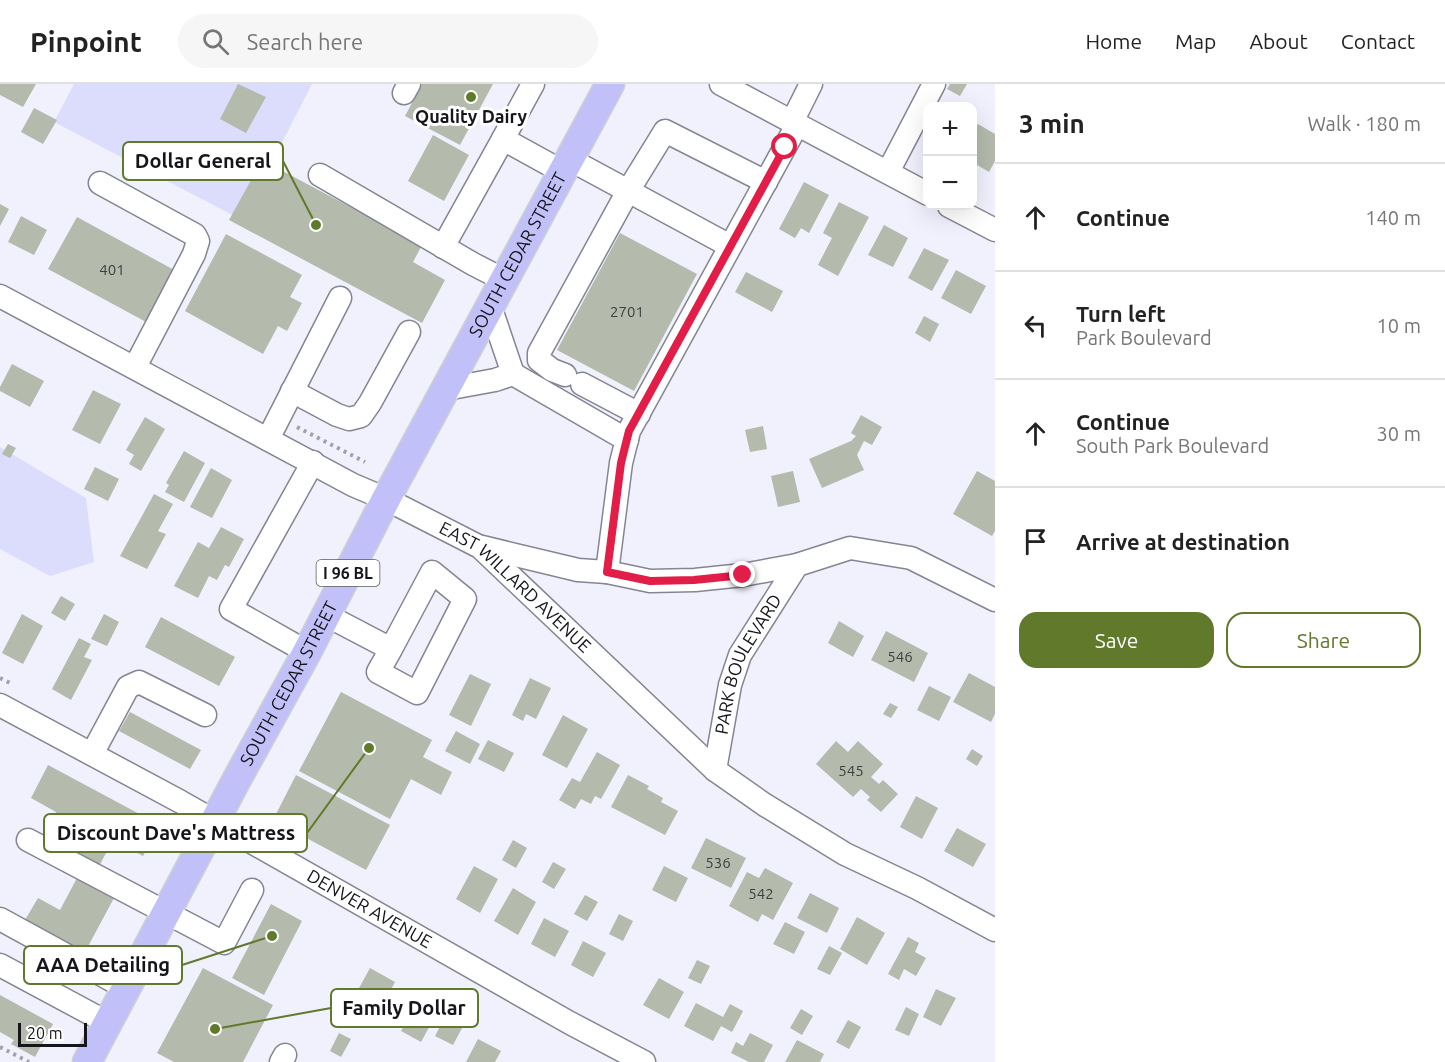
<!DOCTYPE html>
<html lang="en">
<head>
<meta charset="utf-8">
<style>
	body { margin:0; font-family:Ubuntu,sans-serif; background:#f6f6f6; color:#222 }
	.controls { position:absolute; right:18px; top:18px; display:grid; overflow:hidden; border-radius:12px; box-shadow:0 6px 24px #0002 }
	.controls button { width:54px; height:54px; display:grid; place-items:center; padding:0; border:0; border-bottom:2px solid #e0e0e0; background:#fff; color:#222; font:30px sans-serif }
	.scale { position:absolute; left:18px; bottom:15px; width:69px; box-sizing:border-box; padding-left:6px; border:3px solid #15151b; border-top:0; font-size:16px; line-height:21px; white-space:nowrap; color:#15151b; -webkit-text-stroke:4px #fff; paint-order:stroke }
	.stop { position:absolute; width:18px; height:18px; margin:-14px; border:4px solid #e11d48; border-radius:50%; background:#fff }
	.stop.end { background:#e11d48; border-color:#fff; box-shadow:0 2px 6px #0008 }
	.list { margin:0; padding:0; list-style:none }
	h2 { display:flex; justify-content:space-between; align-items:center; height:78px; margin:0; padding:0 24px; font-size:26px }
	h2 small { font-size:20px; font-weight:400; color:#767676 }
	.list li { display:grid; grid-template-columns:39px 1fr auto; gap:18px; align-items:center; box-sizing:border-box; height:108px; padding:0 24px; border-top:2px solid #e0e0e0 }
	.list b { display:block; font-size:22px; white-space:nowrap }
	.list p { margin:0; font-size:20px; white-space:nowrap; color:#767676 }
	.list em { font-size:20px; font-style:normal; color:#767676 }
	.actions { display:flex; gap:12px; padding:18px 24px }
	.actions a { flex:1; padding:14px 0; border:2px solid #60792b; border-radius:18px; text-align:center; font-size:21px; color:#60792b }
	.actions .main { background:#60792b; color:#fff }
	.icon { flex:none; width:33px; height:33px; fill:none; stroke:currentColor; stroke-width:2; stroke-linecap:round; stroke-linejoin:round }
	.map { position:relative; flex:none; width:995px; height:978px; overflow:hidden }
	header { display:flex; align-items:center; gap:36px; box-sizing:border-box; height:84px; padding:0 30px; background:#fff; border-bottom:2px solid #e0e0e0 }
	header strong { font-size:28px }
	nav { display:flex; gap:33px; margin-inline-start:auto; font-size:21px }
	.search { width:420px; height:54px; background:#f6f6f6; display:flex; align-items:center; gap:15px; box-sizing:border-box; padding:0 21px; border-radius:33px; color:#767676; font-size:22px }
	main { display:flex }
	aside { flex:1; background:#fff }
	.map>svg:first-child { display:block }
	.green { fill:#dcddfd }
	.building { fill:#b4baac }
	.lines { fill:none; stroke-linecap:round; stroke-linejoin:round }
	.minor-casing { stroke:#848593; stroke-width:25 }
	.major-casing { stroke:#d0d0d1; stroke-width:31 }
	.path { stroke:#a0a1ab; stroke-width:4; stroke-dasharray:3 4.5; stroke-linecap:butt }
	.minor { stroke:#fff; stroke-width:22 }
	.major { stroke:#c1c0f8; stroke-width:28 }
	.route { stroke:#e11d48; stroke-width:8 }
	.poi-dot { fill:#60792b; stroke:#fff; stroke-width:2 }
	.labels { text-anchor:middle; stroke-width:6; stroke-linejoin:round; paint-order:stroke }
	.number-label { font-size:15px; fill:#3d3e3f }
	.shield { fill:#fff; stroke:#5b5b5f; stroke-width:1.5 }
	.shield-label { font-size:16px; font-weight:bold; fill:#15151b }
	.poi-label { font-size:18px; font-weight:bold; fill:#15151b; stroke:#fff }
	.street-label { font-size:18px; fill:#15151b; stroke:#fff }
	.leader { fill:none; stroke:#60792b; stroke-width:2 }
	.callout-dot { fill:#60792b; stroke:#fff; stroke-width:2 }
	.callout { fill:#fff; stroke:#60792b; stroke-width:2 }
	.callout-label { font-size:20px; text-anchor:middle; font-weight:bold; fill:#15151b }
</style>
</head>
<body>
<header>
<strong>Pinpoint</strong>
<div class="search"><svg class="icon" aria-label="search" viewBox="0 0 24 24"><circle cx="10" cy="10" r="6"/><path d="M15 15l6 6"/></svg>Search here</div>
<nav><a>Home</a><a>Map</a><a>About</a><a>Contact</a></nav>
</header>
<main>
<div class="map">
<svg width="995" height="978" viewBox="0 0 995 978">
	<rect width="100%" height="100%" fill="#f0f1fd"/>
	<path class="green" d="M74,0H312L242,136L54,38Z
		M0,363L86,414L94,478L50,492L0,465Z"/>
	<path class="building" d="M0,0H36L23,23L0,11Z
		M238,0L266,13L246,49L220,35Z
		M422,0H493L460,61L405,32Z
		M950,0H967L960,12L947,5Z
		M34,24L57,36L43,60L21,48Z
		M978,40L995,50V77L989,88L972,78V50Z
		M433,51L469,71L444,117L408,97Z
		M262,76L422,161L413,178L445,196L422,239L229,136Z
		M804,98L829,111L809,149L801,144L795,154L779,145Z
		M839,118L869,133L838,192L818,181L832,154L823,149Z
		M0,120L9,125L0,142Z
		M21,132L47,146L34,171L8,158Z
		M77,133L176,187L148,239L48,185Z
		M884,141L908,154L893,183L868,171Z
		M620,149L697,190L634,307L557,266Z
		M226,150L302,191L290,213L302,219L287,247L278,242L263,270L185,227Z
		M924,164L949,176L932,207L908,194Z
		M956,186L986,202L971,230L941,214Z
		M746,188L783,207L772,228L735,208Z
		M924,232L939,240L930,258L915,249Z
		M12,280L44,297L30,323L0,307V303Z
		M93,306L121,320L100,360L72,346Z
		M861,331L882,343L872,361L864,357L857,371L864,386L822,404L809,375L851,357L856,352L851,349Z
		M145,333L165,345L141,387L129,380L134,371L126,366Z
		M763,342L767,365L750,368L745,346Z
		M8,360L16,364L10,374L2,370Z
		M184,367L205,379L184,418L165,408L169,401L166,399Z
		M95,383L119,395L108,417L84,405Z
		M211,384L232,396L212,434L190,423Z
		M793,387L800,418L778,423L771,392Z
		M977,387L995,397V447L992,452L953,430Z
		M154,410L173,420L158,447L166,450L147,485L120,472Z
		M221,443L244,455L229,483L225,481L217,496L209,492L198,514L174,502L198,458L209,464Z
		M61,512L75,520L65,537L51,529Z
		M22,530L43,542L23,580L2,569Z
		M104,530L119,538L107,562L91,555Z
		M161,533L235,573L219,602L145,563Z
		M839,537L864,552L853,573L828,559Z
		M886,547L928,569L914,598L871,576Z
		M79,554L91,560L84,573L92,576L71,616L52,605Z
		M969,589L995,603V630L991,638L953,618Z
		M470,590L491,600L471,642L449,631Z
		M530,594L551,604L536,635L526,630L523,637L512,631Z
		M929,602L951,613L939,637L917,626Z
		M341,608L432,656L423,673L452,688L441,711L411,695L390,735L299,687Z
		M890,619L898,623L891,634L883,630Z
		M130,628L201,666L190,685L119,647Z
		M563,631L588,645L567,684L542,671Z
		M456,647L480,660L470,680L445,667Z
		M488,656L514,669L504,688L478,675Z
		M836,657L848,668L858,657L883,680L871,693L879,700L883,696L898,710L881,728L867,716L870,713L861,705L853,713L816,680Z
		M972,665L983,672L977,682L966,675Z
		M597,668L620,681L601,715L595,712L591,720L581,715L575,725L559,716L572,694L580,698Z
		M48,681L160,741L143,772L113,756L97,786L41,756L56,728L31,714Z
		M296,691L390,741L366,786L273,736Z
		M628,691L649,702L647,705L663,714L661,718L678,727L665,751L611,723Z
		M916,712L938,724L922,755L900,743Z
		M957,744L986,760L973,783L944,767Z
		M706,754L746,774L731,804L691,784Z
		M513,756L527,764L516,784L502,776Z
		M553,778L566,785L554,805L542,798Z
		M474,782L498,795L480,829L456,815Z
		M664,782L688,794L676,818L652,806Z
		M765,784L793,799L773,836L762,830L758,838L729,822L747,788L759,794Z
		M77,794L114,814L85,868L25,836L38,814L60,826Z
		M513,804L536,818L518,851L494,837Z
		M810,809L839,824L827,849L797,834Z
		M585,811L598,818L587,837L574,830Z
		M271,820L302,837L264,911L232,894Z
		M619,830L633,837L623,857L609,850Z
		M857,833L885,849L867,881L840,865Z
		M544,834L569,847L555,873L531,860Z
		M785,838L805,848L794,870L773,860Z
		M908,853L919,859L915,868L926,874L916,892L904,885L899,896L888,890Z
		M583,857L606,869L593,893L571,881Z
		M829,862L842,869L830,891L817,885Z
		M697,876L710,882L701,900L688,894Z
		M203,884L273,921L243,978H174L157,969Z
		M370,884L395,898L379,928L353,915Z
		M659,894L684,908L669,935L643,921Z
		M936,905L956,914L941,942L923,933Z
		M0,911L53,940L35,973L11,960L14,956L0,948Z
		M434,913L443,918L421,958L401,947L419,914L430,920Z
		M696,919L723,933L730,920L743,927L732,948L721,942L713,957L684,942Z
		M451,921L469,931L453,961L435,952Z
		M906,923L919,930L909,952L895,946Z
		M801,925L813,932L802,951L790,944Z
		M848,936L861,943L849,965L836,958Z
		M339,949L351,955L341,973L330,967Z
		M750,949L773,961L764,978H749L731,969L736,958L743,962Z
		M478,955L501,967L495,978H466Z
		M797,956L824,970L820,978H785Z"/>
	<g class="lines">
		<g class="minor-casing">
			<g id="minor">
				<path d="M533,0L503,55L563,88"/>
				<path d="M721,0L928,110"/>
				<path d="M404,9L409,0"/>
				<path d="M792,38L811,0"/>
				<path d="M569,75L730,162"/>
				<path d="M888,88L934,0"/>
				<path d="M320,91L473,180L504,196"/>
				<path d="M100,99L195,151L198,157L194,170L135,283"/>
				<path d="M949,122L995,146"/>
				<path d="M443,163L503,55"/>
				<path id="s1" d="M0,212L353,401L386,415L480,463L715,686L765,721L845,770L917,804L995,846"/>
				<path d="M513,290L627,356"/>
				<path d="M565,291L552,286L539,276V269L628,107L665,47L766,98"/>
				<path d="M582,300L639,330"/>
				<path d="M446,305L495,296L513,290L490,222"/>
				<path d="M292,307L337,331L349,335L361,332L370,319L409,248"/>
				<path d="M268,355L340,214"/>
				<path d="M482,463L578,486L607,488L650,497L695,496L743,491L797,481L850,464L911,474L995,516"/>
				<path d="M607,488L621,379L629,347L797,41"/>
				<path d="M326,531L391,565L378,588L417,609L465,515L432,488L391,565"/>
				<path d="M307,568L231,525L313,378"/>
				<path id="s2" d="M0,621L181,718L570,939L644,978"/>
				<path d="M92,670L128,603L139,598L205,631"/>
				<path id="s3" d="M715,686L730,601L740,571L797,481"/>
				<path d="M28,756L224,859L252,806"/>
				<path d="M0,835L126,904"/>
				<path d="M0,881L108,939"/>
				<path d="M281,978L285,971"/>
			</g>
		</g>
		<g class="major-casing">
			<g id="major">
				<path id="s4" d="M87,978L237,695L307,568L386,415L610,0"/>
			</g>
		</g>
		<path class="path" d="M297,343L365,378
			M0,594L10,599
			M0,963L29,978"/>
		<use href="#minor" class="minor"/>
		<use href="#major" class="major"/>
	</g>
	<g class="lines">
		<path class="route" d="M743,491L694,496L650,497L607,488L621,379L629,347L785,63"/>
	</g>
	<circle class="poi-dot" cx="471" cy="13" r="6"/>
	<g class="labels">
		<g class="number-label">
			<text x="112" y="191">401</text>
			<text x="627" y="233">2701</text>
			<text x="900" y="578">546</text>
			<text x="851" y="692">545</text>
			<text x="718" y="784">536</text>
			<text x="761" y="815">542</text>
		</g>
		<rect class="shield" x="316.5" y="476" width="63" height="26" rx="4.5"/>
		<g class="shield-label">
			<text x="348" y="495">I 96 BL</text>
		</g>
		<g class="poi-label">
			<text x="471" y="39">Quality Dairy</text>
		</g>
		<g class="street-label">
			<text dy="6" stroke="none"><textPath href="#s4" startOffset="915">SOUTH CEDAR STREET</textPath></text>
			<text dy="6" stroke="none"><textPath href="#s1" startOffset="594">EAST WILLARD AVENUE</textPath></text>
			<text dy="6" stroke="none"><textPath href="#s3" startOffset="112">PARK BOULEVARD</textPath></text>
			<text dy="6" stroke="none"><textPath href="#s4" startOffset="429">SOUTH CEDAR STREET</textPath></text>
			<text dy="6" stroke="none"><textPath href="#s2" startOffset="422">DENVER AVENUE</textPath></text>
		</g>
	</g>
	<path class="leader" d="M316 141L283 77M369 664L307 749M272 852L182 881M215 945L331 924"/>
	<g class="callout-dot">
		<circle cx="316" cy="141" r="6"/>
		<circle cx="369" cy="664" r="6"/>
		<circle cx="272" cy="852" r="6"/>
		<circle cx="215" cy="945" r="6"/>
	</g>
	<g class="callout">
		<rect x="123" y="58" width="160" height="38" rx="6"/>
		<rect x="44" y="730" width="263" height="38" rx="6"/>
		<rect x="24" y="862" width="158" height="38" rx="6"/>
		<rect x="331" y="905" width="147" height="38" rx="6"/>
	</g>
	<g class="callout-label">
		<text x="203" y="84">Dollar General</text>
		<text x="176" y="756">Discount Dave's Mattress</text>
		<text x="103" y="888">AAA Detailing</text>
		<text x="404" y="931">Family Dollar</text>
	</g>
</svg>
<div class="controls">
<button>+</button>
<button>−</button>
</div>
<div class="scale">20 m</div>
<div class="stop" style="left:785px;top:63px"></div>
<div class="stop end" style="left:743px;top:491px"></div>
</div>
<aside>
<h2>3 min<small>Walk · 180 m</small></h2>
<ul class="list">
<li><svg class="icon" aria-label="ahead" viewBox="0 0 24 24"><path d="M12 20V5M6 11l6-6 6 6"/></svg><div><b>Continue</b></div><em>140 m</em></li>
<li><svg class="icon" aria-label="left" viewBox="0 0 24 24"><path d="M17 20v-9H6M10 6l-5 5 5 5"/></svg><div><b>Turn left</b><p>Park Boulevard</p></div><em>10 m</em></li>
<li><svg class="icon" aria-label="ahead" viewBox="0 0 24 24"><path d="M12 20V5M6 11l6-6 6 6"/></svg><div><b>Continue</b><p>South Park Boulevard</p></div><em>30 m</em></li>
<li><svg class="icon" aria-label="arrive" viewBox="0 0 24 24"><path d="M6 21V4h12l-3 4 3 4H6"/></svg><div><b>Arrive at destination</b></div></li>
</ul>
<div class="actions"><a class="main">Save</a><a>Share</a></div>
</aside>
</main>
</body>
</html>
